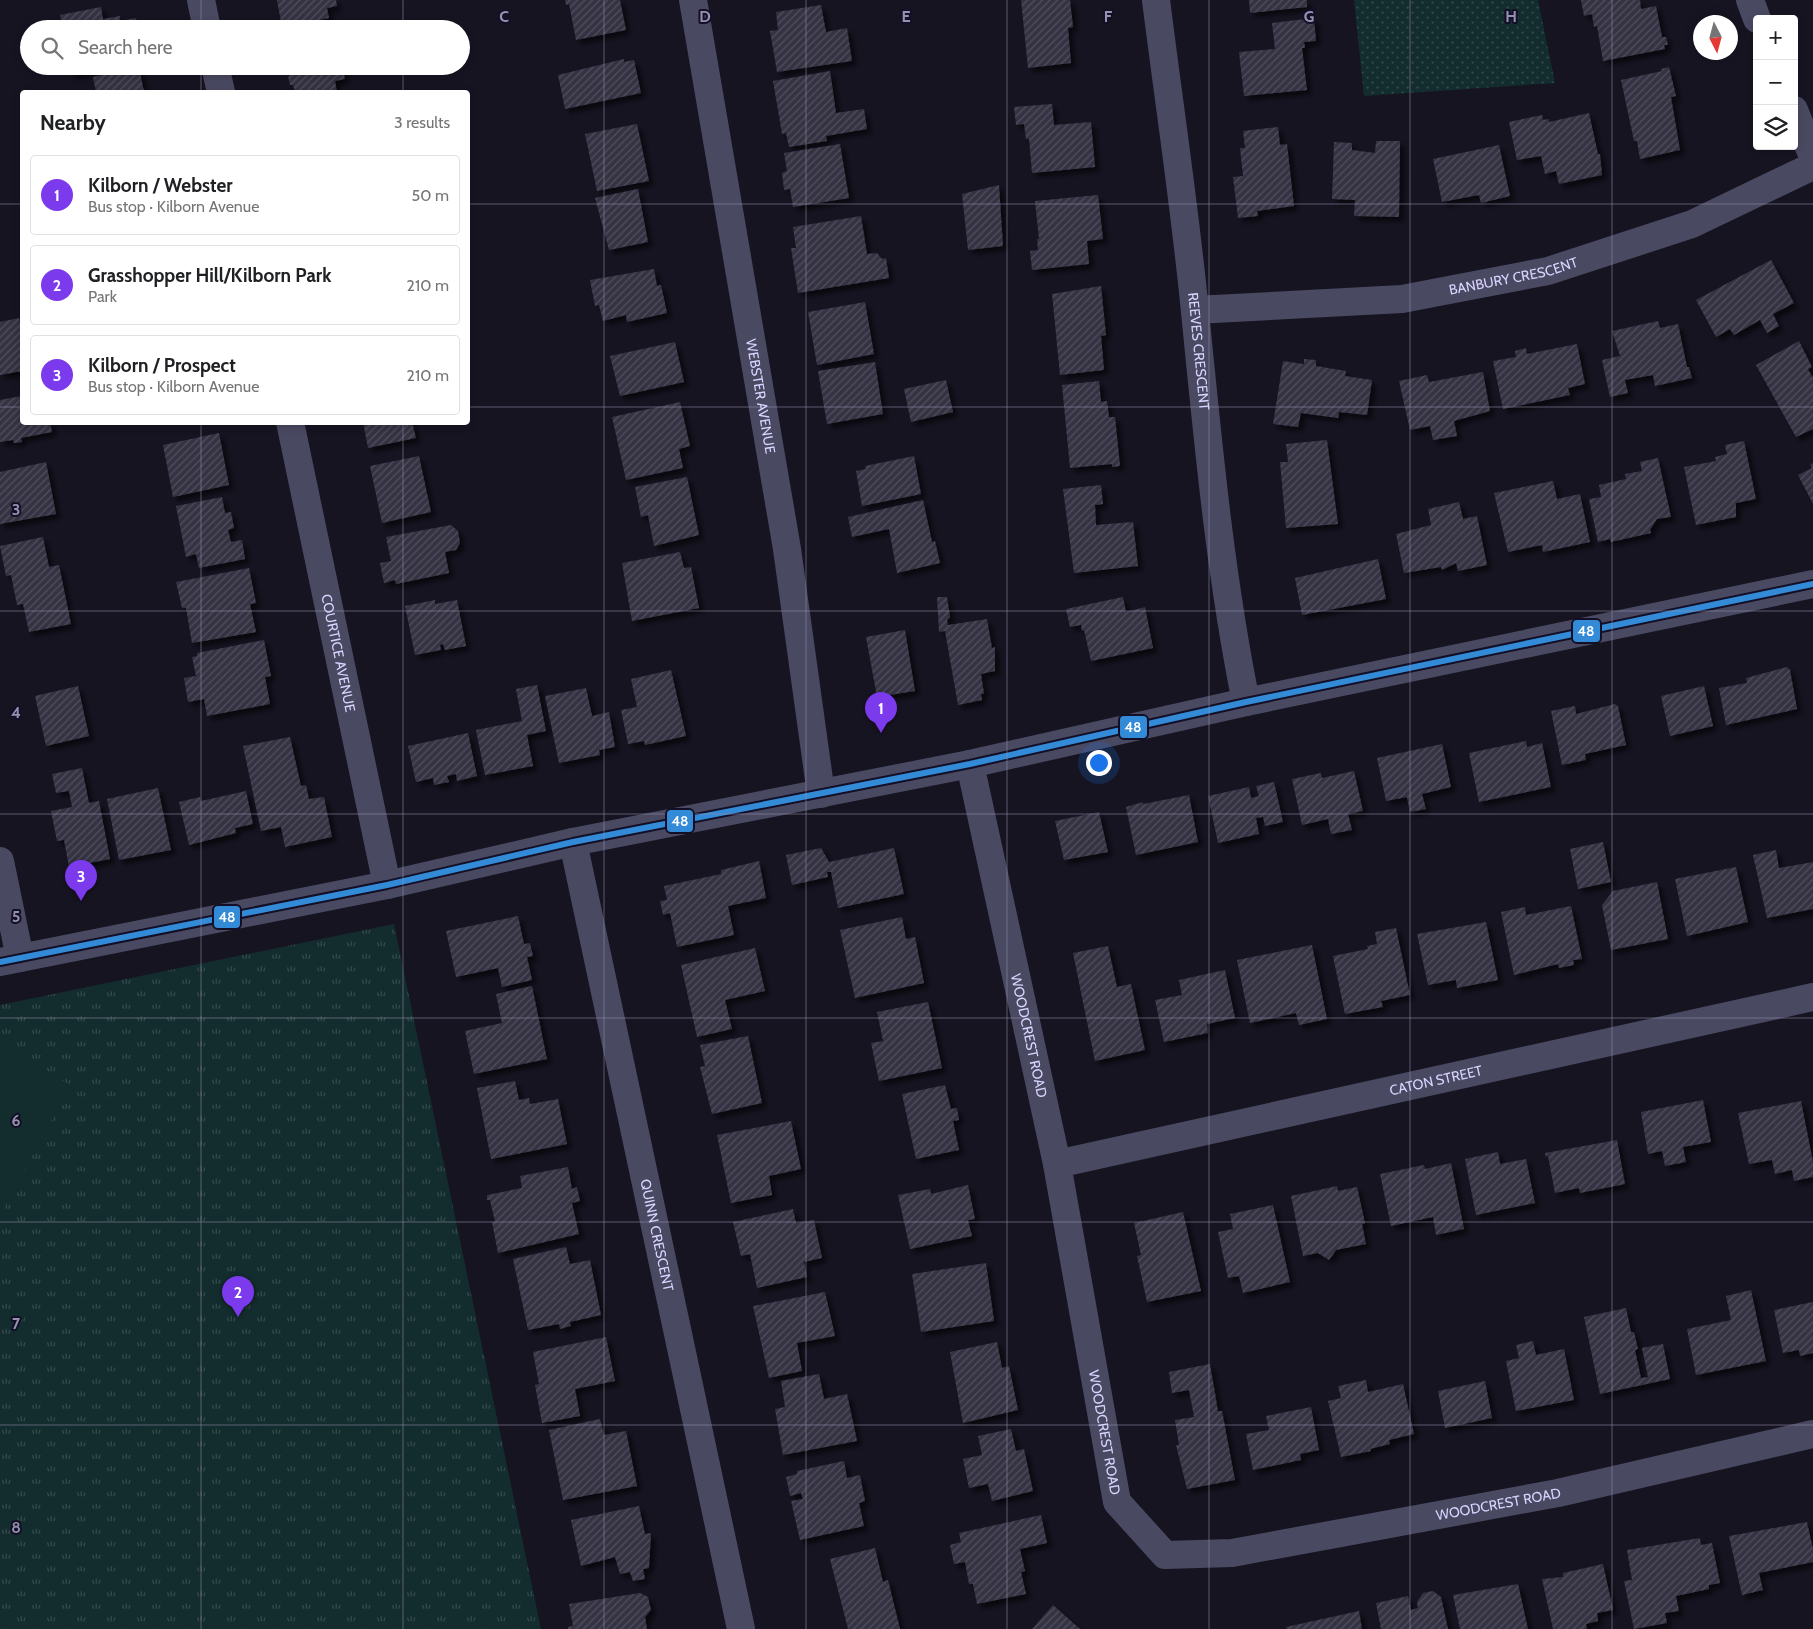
<!DOCTYPE html>
<html lang="en">
<head>
<meta charset="utf-8">
<style>
	body { margin:0; font-family:Cabin,sans-serif; background:#f6f6f6; color:#202124 }
	.controls { position:absolute; right:15px; top:15px; display:grid; overflow:hidden; border-radius:5px; box-shadow:0 2px 8px #0003 }
	.controls button { width:45px; height:45px; display:grid; place-items:center; padding:0; border:0; border-bottom:1px solid #e0e0e0; background:#fff; color:#202124; font:25px sans-serif }
	.compass { position:absolute; left:1693px; top:15px; width:45px; height:45px; border-radius:50%; background:#fff; box-shadow:0 2px 8px #0003; rotate:174deg }
	.you { position:absolute; left:1098px; top:762px; width:18px; height:18px; margin:-12px; border:4px solid #fff; border-radius:50%; background:#1a73e8; box-shadow:0 0 0 8px #1a73e833 }
	.badge { display:grid; place-items:center; width:32px; height:32px; border-radius:50%; background:#7c3aed; color:#fff; font-size:16px; font-weight:700 }
	.pin { position:absolute; translate:-50% -41px; filter:drop-shadow(0 1px 2px #0008) }
	.pin::after { content:''; position:absolute; top:26px; width:18px; height:15px; background:inherit; clip-path:polygon(0 0,100% 0,50% 100%) }
	.list { margin:0; padding:0; list-style:none }
	h2 { display:flex; justify-content:space-between; align-items:center; height:65px; margin:0; padding:0 20px; font-size:21px }
	h2 small { font-size:16px; font-weight:400; color:#757577 }
	.list li { display:grid; grid-template-columns:32px 1fr auto; gap:15px; align-items:center; box-sizing:border-box; height:80px; margin:0 10px 10px; padding:0 10px; border:1px solid #e0e0e0; border-radius:5px }
	.list b { display:block; font-size:19px; white-space:nowrap }
	.list p { margin:0; font-size:16px; white-space:nowrap; color:#757577 }
	.list em { font-size:16px; font-style:normal; color:#757577 }
	.icon { flex:none; width:28px; height:28px; fill:none; stroke:currentColor; stroke-width:2; stroke-linecap:round; stroke-linejoin:round }
	.map { position:relative; flex:none; width:1813px; height:1629px; overflow:hidden }
	.search { position:absolute; background:#fff; box-shadow:0 2px 8px #0003; left:20px; top:20px; width:450px; height:55px; display:flex; align-items:center; gap:12px; box-sizing:border-box; padding:0 18px; border-radius:28px; color:#757577; font-size:19px }
	.panel { position:absolute; background:#fff; box-shadow:0 2px 8px #0003; left:20px; top:90px; width:450px; height:335px; border-radius:5px }
	.map>svg:first-child { display:block }
	.grass { fill:url(#grass-dots) }
	.park { fill:url(#park-tufts) }
	.pitch { fill:#132c2d }
	.building { fill:url(#building-hatch); filter:url(#shadow) }
	.lines { fill:none; stroke-linecap:round; stroke-linejoin:round }
	.minor { stroke:#4a4962; stroke-width:28 }
	.bus-1-casing { stroke:#130f26; stroke-width:10 }
	.bus-1 { stroke:#338bd7; stroke-width:6 }
	.grid { fill:none; stroke:#9591b1; stroke-width:1; stroke-opacity:0.55 }
	.labels { text-anchor:middle; stroke-width:4; stroke-linejoin:round; paint-order:stroke }
	.street-label { font-size:14px; fill:#d9d4ff; stroke:#130f26 }
	.grid-label { font-size:16px; text-anchor:middle; font-weight:bold; fill:#9591b1; stroke:#130f26; stroke-width:4; stroke-linejoin:round; paint-order:stroke }
	.line-badge { stroke:#130f26; stroke-width:2 }
	.badge-label { font-size:14px; text-anchor:middle; font-weight:bold; fill:#fff }
</style>
</head>
<body>
<div class="map">
<svg width="1813" height="1629" viewBox="0 0 1813 1629">
	<defs>
		<pattern id="grass-dots" width="8" height="8" patternUnits="userSpaceOnUse" patternTransform="scale(1.25)"><rect width="8" height="8" fill="#132c2d"/><path d="M2 2h.1M6 6h.1" fill="none" stroke="#354a4c" stroke-width="1.8" stroke-linecap="round"/></pattern>
		<pattern id="park-tufts" width="24" height="20" patternUnits="userSpaceOnUse" patternTransform="scale(1.25)"><rect width="24" height="20" fill="#132c2d"/><path d="M3 7l-1-3M5 7V3M7 7l1-3M15 17l-1-3M17 17v-4M19 17l1-3" fill="none" stroke="#354a4c"/></pattern>
		<pattern id="building-hatch" width="6" height="6" patternUnits="userSpaceOnUse" patternTransform="scale(1.25)"><rect width="6" height="6" fill="#343243"/><path d="M-1 1l2-2M0 6l6-6M5 7l2-2" fill="none" stroke="#514f5f"/></pattern>
		<filter id="shadow"><feDropShadow dx="4.5" dy="4.5" stdDeviation="2.5" flood-color="#0009"/></filter>
	</defs>
	<rect width="100%" height="100%" fill="#161421"/>
	<path class="grass" d="M1354,0H1538L1555,83L1364,96Z"/>
	<path class="park" d="M394,924L541,1629H0V1005Z"/>
	<path class="pitch" d="M0,1045L70,1085L0,1216Z"/>
	<path class="building" d="M277,0H336L337,6L327,8L329,18L282,27Z
		M565,0H620L626,30L576,40L569,4L566,5Z
		M1021,0H1070L1073,27L1068,28L1071,63L1028,68Z
		M1249,0H1307V7L1250,13Z
		M1581,0H1640L1641,9L1656,6L1662,37H1666L1668,45H1664L1665,49L1603,61L1597,26L1594,27L1592,14L1584,16Z
		M821,5L826,32L847,28L852,61L777,72L770,31L778,30L776,12Z
		M101,7L103,19L120,16V21L136,18L138,29H63L60,15Z
		M1314,18L1316,41L1304,42L1305,48H1302L1307,90L1244,96L1239,52L1275,49L1272,23Z
		M624,59V62L634,60L641,93L565,109L558,75Z
		M70,66H112V67L72,75Z
		M290,66H342L345,79L335,81L337,92H295L293,85H290L288,76L292,75Z
		M139,67L144,92H96L93,77Z
		M1669,67L1676,96L1671,97L1680,150L1640,159L1637,141H1634L1621,80L1662,71L1661,69Z
		M830,71L836,113L864,109L867,129L826,136L827,141L789,147L786,133L782,134L773,81Z
		M1052,104L1054,125L1091,122L1095,167L1032,173L1029,139H1026L1024,124L1016,125L1014,107Z
		M1589,113L1598,154H1600L1602,175L1559,184L1556,171L1545,174L1541,156L1517,160L1509,122L1542,115L1543,120L1549,119V122Z
		M637,124L649,181L597,191L585,134Z
		M1278,127L1280,145L1287,144L1294,206L1257,211L1258,216L1238,218L1233,177L1243,176L1240,148H1245L1243,131Z
		M1376,141H1400L1399,217L1354,216L1355,200L1332,199L1334,142L1352,143V150L1375,153Z
		M840,144L849,198L793,207L790,189L784,190L782,173L787,171L784,153Z
		M1499,145L1510,196L1481,203L1479,195L1442,202L1433,159Z
		M999,185L1003,246L968,250L962,194Z
		M638,189L648,242L609,250L595,198Z
		M1098,195L1103,239L1087,241L1089,264L1032,270L1030,251L1038,250L1037,239H1039L1035,201Z
		M861,216L867,254L877,253L882,259L886,258L889,278L798,293L791,248H796L793,227Z
		M1771,260L1794,303L1773,314L1779,326L1767,333L1760,320L1734,335L1730,329L1716,337L1696,300Z
		M654,269L657,286L661,285L667,313L627,322L626,315L603,321L599,305L595,306L590,280Z
		M1101,286L1106,335L1101,336L1104,370L1060,375L1052,294Z
		M865,302L874,354L817,365L808,312Z
		M19,318L22,334V371L0,375V322Z
		M1658,321L1660,328L1678,324L1687,367H1689L1692,378L1655,386L1653,375L1625,380L1628,393L1610,397L1602,360L1620,356L1612,331Z
		M1799,341L1812,367L1808,369L1813,378V429L1796,437L1756,365Z
		M675,342L684,382L620,396L610,356Z
		M1577,344L1585,384L1568,388L1570,395L1503,409L1493,361L1516,357L1515,351L1526,348L1527,354Z
		M1304,359L1316,360V366L1346,371L1345,376L1372,380L1367,415L1339,412L1338,418L1301,413L1298,427L1273,424L1283,361L1304,364Z
		M875,362L883,414L827,424L818,371Z
		M1483,372L1490,411L1454,421L1457,436L1433,440L1430,426L1410,430L1399,381L1427,375L1429,382Z
		M946,380L953,412L911,422L904,389Z
		M1099,381L1101,402L1107,401L1109,417H1115L1120,466L1112,467V464L1070,468L1062,385Z
		M22,396V422H50L52,432L21,438L22,442L14,443L13,440L0,442V400Z
		M680,402L690,446L679,449L683,468L626,480L612,417Z
		M363,422H412L416,438L368,448Z
		M219,433L229,485L173,497L163,445Z
		M1327,440L1338,524L1286,528L1280,462H1288L1286,444Z
		M1744,441L1756,499L1736,503V517L1696,525L1684,467L1716,461L1715,457L1727,454L1725,445Z
		M419,456L431,512L382,523L370,466Z
		M914,456L921,494L862,506L856,471L866,469L865,466Z
		M1658,458L1671,517L1657,519L1650,530L1651,533L1611,542L1610,539L1598,542L1589,499L1601,497L1599,485L1626,479L1625,474L1642,471L1640,462Z
		M46,462L56,514L0,524V472Z
		M1813,463V504L1798,475L1812,468L1810,465Z
		M687,477L699,535L654,546L648,515L641,517L635,487Z
		M1553,481L1557,499L1580,494L1590,542L1543,552L1542,545L1508,552L1494,493Z
		M1101,485L1103,504L1095,505L1096,525L1133,522L1138,566L1074,573L1063,489Z
		M222,497L225,513L231,512L234,528L228,530L231,542L242,540L245,559L199,568L196,554L186,557L176,506Z
		M923,500L932,542L935,541L940,563L897,573L889,529L852,537L848,517Z
		M1459,502L1463,519L1477,516L1487,565L1458,571L1456,563L1442,570L1441,567L1404,573L1396,534L1431,525L1428,509Z
		M451,525L458,531L460,543L456,550L445,552L449,573L396,584L395,580L384,583L380,563L391,561L386,537Z
		M43,537L49,567L59,565L71,624L29,632L23,604L17,605L11,575L6,576L0,546Z
		M680,552L684,568L691,567L699,608L632,621L622,563Z
		M1378,559L1386,599L1302,615L1295,578Z
		M249,568L256,603L250,604L256,632L192,643L186,608H182L176,582Z
		M937,597H947L950,617L947,620L948,625L987,619L992,648L995,647V671L981,674L984,694H981L982,700L958,705L945,631L939,632Z
		M1123,597L1126,612L1145,607L1153,648L1091,661L1084,630L1082,631L1081,625L1070,627L1066,609Z
		M435,600V604L457,600L466,646L445,650L443,644L440,645L441,650L415,655L405,606Z
		M905,630L915,691L877,697L866,637Z
		M264,640L271,676L265,677L270,704L207,716L204,699L188,702L184,678L196,676L192,657L197,656V653Z
		M1787,667L1790,670L1797,709L1726,725L1719,688L1747,683L1746,678Z
		M671,670L686,736L645,745L644,741L628,744L621,710L637,707L631,679Z
		M537,685L546,731L527,735L533,766L485,775L476,730L522,721L516,689Z
		M78,686L89,736L46,746L35,696Z
		M1704,686L1713,726L1670,736L1661,696Z
		M586,688L592,716L609,712L615,747L599,750L600,755L559,763L545,696Z
		M1615,704L1618,706L1626,745L1585,754L1586,760L1562,765L1551,711L1575,706L1576,714Z
		M468,733L477,776L457,781L456,774L447,776L449,782L434,785L433,778L416,782L408,746Z
		M290,737L301,786L306,785L309,799L324,797L332,837L285,847L281,827L261,831L243,746Z
		M1526,741L1527,747L1542,743L1551,787L1479,802L1469,753Z
		M1442,744L1451,787L1422,794L1426,809L1410,812L1407,797L1386,801L1377,758Z
		M82,768L89,803L99,801L110,859L69,867L64,840L57,841L51,811L72,807L69,791L56,793L52,774Z
		M1354,771L1363,811L1348,814L1352,830L1331,834L1328,819L1302,825L1292,779L1321,773L1322,778Z
		M1274,782L1283,822L1265,826L1263,817L1256,818L1259,834L1218,843L1208,796L1249,787L1251,798L1259,796L1256,786Z
		M158,788L171,850L119,860L107,799Z
		M246,791L253,824L235,828L236,833L189,845L179,802L200,797L201,801Z
		M1189,795L1198,842L1136,855L1126,807L1143,802V804Z
		M1099,812L1108,852L1064,860L1055,821Z
		M1603,842L1611,882L1578,889L1570,849Z
		M821,848L829,862L894,848L904,894L838,908L831,872H827L828,877L792,885L786,855Z
		M1776,850L1779,868L1813,862V909L1767,918L1753,855Z
		M759,861L766,898L728,906L734,935L677,947L670,913L663,915L660,901L667,900L664,886L721,874V870Z
		M1736,867L1748,922L1687,936L1675,879Z
		M1657,882L1668,939L1611,950L1602,905L1613,891Z
		M1571,906L1582,959L1573,960L1574,965L1559,968L1558,964L1514,975L1501,912L1525,907L1526,915Z
		M518,916L524,944L530,943L533,956L527,957L532,980L502,987L498,968L456,977L446,931Z
		M902,917L906,939L915,937L924,983L855,998L840,930Z
		M1486,922L1498,980L1457,988L1456,980L1428,985L1417,934Z
		M1396,928L1410,995L1381,1001L1383,1007L1345,1014L1333,956L1368,949L1367,946L1377,944L1375,932Z
		M1312,945L1327,1019L1299,1025L1296,1013L1250,1023L1237,960Z
		M1108,946L1117,987L1131,984L1145,1050L1095,1061L1073,953Z
		M755,948L765,991L725,1000L732,1029L697,1037L681,965Z
		M1225,970L1235,1018L1207,1024L1208,1033L1164,1042L1155,1000L1182,995L1179,980Z
		M532,986L547,1059L474,1074L465,1031L502,1023L496,994Z
		M928,1002L942,1068L879,1081L871,1043L883,1041L877,1012Z
		M748,1036L762,1103L712,1114L700,1067L705,1066L700,1045Z
		M515,1081L519,1100L529,1098L530,1104L558,1099L567,1144L491,1159L477,1088Z
		M945,1085L951,1109L957,1108L959,1120L953,1121L959,1150L916,1159L902,1094Z
		M1703,1100L1711,1142L1683,1147L1686,1162L1665,1166L1662,1151L1648,1154L1641,1112Z
		M1801,1101L1813,1162V1177L1794,1181L1792,1170L1775,1174L1772,1160L1749,1164L1738,1113Z
		M791,1121L801,1169L769,1176L772,1195L731,1203L717,1135Z
		M1617,1140L1625,1184L1580,1193L1579,1188L1555,1193L1548,1156L1546,1157L1545,1153Z
		M1498,1152L1500,1164L1526,1159L1535,1203L1476,1215L1465,1159Z
		M1451,1163L1464,1229L1436,1235L1433,1217L1391,1226L1380,1174L1424,1165L1425,1169Z
		M568,1167L572,1189L577,1187L580,1201L572,1203L579,1234L498,1253L492,1222H495L490,1200H487V1195L522,1188L520,1176Z
		M968,1185L975,1219L968,1220L972,1236L910,1249L898,1195L930,1189L931,1194Z
		M1337,1186L1338,1191L1357,1187L1365,1223L1362,1224L1366,1244L1336,1250L1329,1260L1318,1253L1303,1256L1291,1196Z
		M1273,1205L1290,1282L1243,1293L1239,1276L1228,1278L1218,1232L1233,1229L1230,1214Z
		M793,1209L796,1223L814,1220L822,1258L804,1262L807,1277L757,1288L750,1254L741,1256L733,1222Z
		M1183,1212L1201,1291L1147,1302L1137,1256L1141,1255L1134,1223Z
		M566,1247L570,1264L590,1260L601,1315L570,1322L571,1326L560,1329L559,1324L528,1330L513,1259Z
		M986,1263L994,1321L921,1332L912,1274Z
		M1751,1290L1766,1361L1696,1375L1687,1329L1731,1320L1726,1296Z
		M825,1292L835,1336L797,1343L802,1371L769,1378L753,1306Z
		M1813,1302V1353L1800,1356L1799,1350L1783,1353L1774,1310Z
		M1626,1308L1631,1332H1634L1638,1349L1635,1350L1641,1378L1648,1377L1642,1348L1663,1344L1670,1379L1600,1394L1584,1317Z
		M606,1337L615,1381L575,1389L580,1416L542,1423L535,1385L539,1384L533,1352Z
		M1533,1341L1536,1355L1564,1349L1574,1400L1516,1411L1506,1361L1519,1358L1516,1345Z
		M997,1342L1002,1368L1009,1366L1018,1410L963,1423L950,1352Z
		M1210,1364L1218,1411H1222L1235,1480L1187,1489L1176,1445H1179L1175,1420L1194,1417L1189,1390L1172,1393L1169,1372Z
		M819,1374L824,1399L847,1394L857,1441L783,1455L775,1409L785,1407L781,1381Z
		M1366,1380L1368,1392L1403,1384L1414,1434L1389,1440L1390,1444L1370,1449L1371,1451L1341,1457L1328,1401L1341,1398L1338,1386Z
		M1485,1381L1492,1418L1445,1428L1438,1391Z
		M1311,1407L1319,1450L1300,1454L1301,1460L1253,1470L1246,1434L1269,1430L1266,1416Z
		M600,1419L604,1435L626,1431L637,1486L563,1500L549,1430Z
		M1011,1429L1016,1451L1024,1449L1033,1491L992,1501L988,1484L969,1488L963,1459L982,1455L978,1436Z
		M844,1461L847,1478L860,1475L865,1501L859,1503L864,1526L800,1540L791,1501L803,1499L801,1493L790,1496L786,1477L797,1474V1471Z
		M639,1506L645,1534L651,1533L649,1568L643,1569L645,1579L633,1581L630,1572L620,1574L615,1557L581,1566L571,1520Z
		M1041,1515L1047,1543L1020,1549L1025,1571L1021,1572L1026,1594L977,1604L973,1584H969L965,1562L954,1564L950,1545L961,1542L959,1533Z
		M1807,1522L1813,1549V1562L1759,1573L1763,1590L1742,1595L1729,1536Z
		M1700,1538L1701,1545L1712,1543L1720,1583L1709,1585V1589L1676,1596L1679,1611L1665,1613L1667,1623L1634,1629L1624,1581L1632,1580L1627,1550Z
		M875,1548L883,1582L888,1580L900,1629H848L830,1559Z
		M1603,1564L1613,1610L1597,1613L1598,1621L1586,1624L1587,1629H1553L1542,1579L1563,1577V1573Z
		M1518,1584L1528,1629H1460L1453,1595Z
		M1433,1591L1441,1597L1448,1629H1381L1376,1603L1408,1596L1411,1610L1418,1608L1417,1602L1423,1593Z
		M640,1593L648,1597L651,1610L645,1617L647,1629H568V1627L573,1626L569,1604Z
		M1053,1605L1080,1629H1032Z
		M1359,1611L1362,1629H1287L1286,1627Z"/>
	<g class="lines">
		<g class="minor">
			<path d="M201,0L207,29"/>
			<path id="s1" d="M693,0L787,549L821,794"/>
			<path id="s2" d="M1156,0C1169,104 1185,208 1195,312C1208,442 1220,574 1246,702"/>
			<path d="M1750,0L1757,19"/>
			<path d="M215,66L221,92"/>
			<path d="M1794,110L1813,157"/>
			<path id="s3" d="M1195,310L1402,299L1548,271L1692,224L1813,166"/>
			<path id="s4" d="M290,422L387,885"/>
			<path id="s5" d="M970,764L1057,1164L1117,1502L1165,1555L1232,1553L1558,1493L1813,1434"/>
			<path id="s6" d="M573,842L741,1629"/>
			<path d="M0,861L20,958"/>
			<path d="M0,962L387,885L573,842L970,764L1246,702L1813,584"/>
			<path id="s7" d="M1057,1164L1813,997"/>
		</g>
		<g class="bus-1-casing">
			<path id="bus-1" d="M0,962L387,885L573,842L970,764L1246,702L1813,584"/>
		</g>
		<use href="#bus-1" class="bus-1"/>
	</g>
	<path class="grid" d="M201,0V29M403,0V29M604,0V1629M806,0V1629M1007,0V1629M1209,0V1629M1410,0V1629M1612,0V1629M201,66V92M403,66V92M0,204H22M468,204H1813M0,407H22M468,407H1813M201,422V1629M403,422V1629M0,611H1813M0,814H1813M0,1018H1813M0,1222H1813M0,1425H1813"/>
	<g class="labels">
		<g class="street-label">
			<text dy="5" stroke="none"><textPath href="#s3" startOffset="321">BANBURY CRESCENT</textPath></text>
			<text dy="5" stroke="none"><textPath href="#s2" startOffset="354">REEVES CRESCENT</textPath></text>
			<text dy="5" stroke="none"><textPath href="#s1" startOffset="402">WEBSTER AVENUE</textPath></text>
			<text dy="5" stroke="none"><textPath href="#s4" startOffset="236">COURTICE AVENUE</textPath></text>
			<text dy="5" stroke="none"><textPath href="#s5" startOffset="278">WOODCREST ROAD</textPath></text>
			<text dy="5" stroke="none"><textPath href="#s7" startOffset="388">CATON STREET</textPath></text>
			<text dy="5" stroke="none"><textPath href="#s6" startOffset="402">QUINN CRESCENT</textPath></text>
			<text dy="5" stroke="none"><textPath href="#s5" startOffset="682">WOODCREST ROAD</textPath></text>
			<text dy="5" stroke="none"><textPath href="#s5" startOffset="1162">WOODCREST ROAD</textPath></text>
		</g>
	</g>
	<g class="grid-label">
		<text x="504" y="22">C</text>
		<text x="705" y="22">D</text>
		<text x="906" y="22">E</text>
		<text x="1108" y="22">F</text>
		<text x="1309" y="22">G</text>
		<text x="1511" y="22">H</text>
		<text x="16" y="515">3</text>
		<text x="16" y="718">4</text>
		<text x="16" y="922">5</text>
		<text x="16" y="1126">6</text>
		<text x="16" y="1329">7</text>
		<text x="16" y="1533">8</text>
	</g>
	<g class="line-badge">
		<rect x="1572" y="619" width="29" height="24" rx="5" fill="#338bd7"/>
		<rect x="1119" y="715" width="29" height="24" rx="5" fill="#338bd7"/>
		<rect x="666" y="809" width="28" height="24" rx="5" fill="#338bd7"/>
		<rect x="213" y="905" width="28" height="24" rx="5" fill="#338bd7"/>
	</g>
	<g class="badge-label">
		<text x="1586" y="636">48</text>
		<text x="1133" y="732">48</text>
		<text x="680" y="826">48</text>
		<text x="227" y="922">48</text>
	</g>
</svg>
<div class="controls">
<button>+</button>
<button>−</button>
<button><svg class="icon" aria-label="layers" viewBox="0 0 24 24"><path d="M12 4l9 5-9 5-9-5zM3 14l9 5 9-5"/></svg></button>
</div>
<svg class="compass" viewBox="-18 -18 36 36"><path d="M0-13l5 13h-10z" fill="#e53935"/><path d="M0 13l5-13h-10z" fill="#757577"/></svg>
<div class="you"></div>
<div class="pin badge" style="left:881px;top:733px">1</div>
<div class="pin badge" style="left:238px;top:1317px">2</div>
<div class="pin badge" style="left:81px;top:901px">3</div>
<div class="search"><svg class="icon" aria-label="search" viewBox="0 0 24 24"><circle cx="10" cy="10" r="6"/><path d="M15 15l6 6"/></svg>Search here</div>
<section class="panel">
<h2>Nearby<small>3 results</small></h2>
<ul class="list">
<li><span class="badge">1</span><div><b>Kilborn / Webster</b><p>Bus stop · Kilborn Avenue</p></div><em>50 m</em></li>
<li><span class="badge">2</span><div><b>Grasshopper Hill/Kilborn Park</b><p>Park</p></div><em>210 m</em></li>
<li><span class="badge">3</span><div><b>Kilborn / Prospect</b><p>Bus stop · Kilborn Avenue</p></div><em>210 m</em></li>
</ul>
</section>
</div>
</body>
</html>
